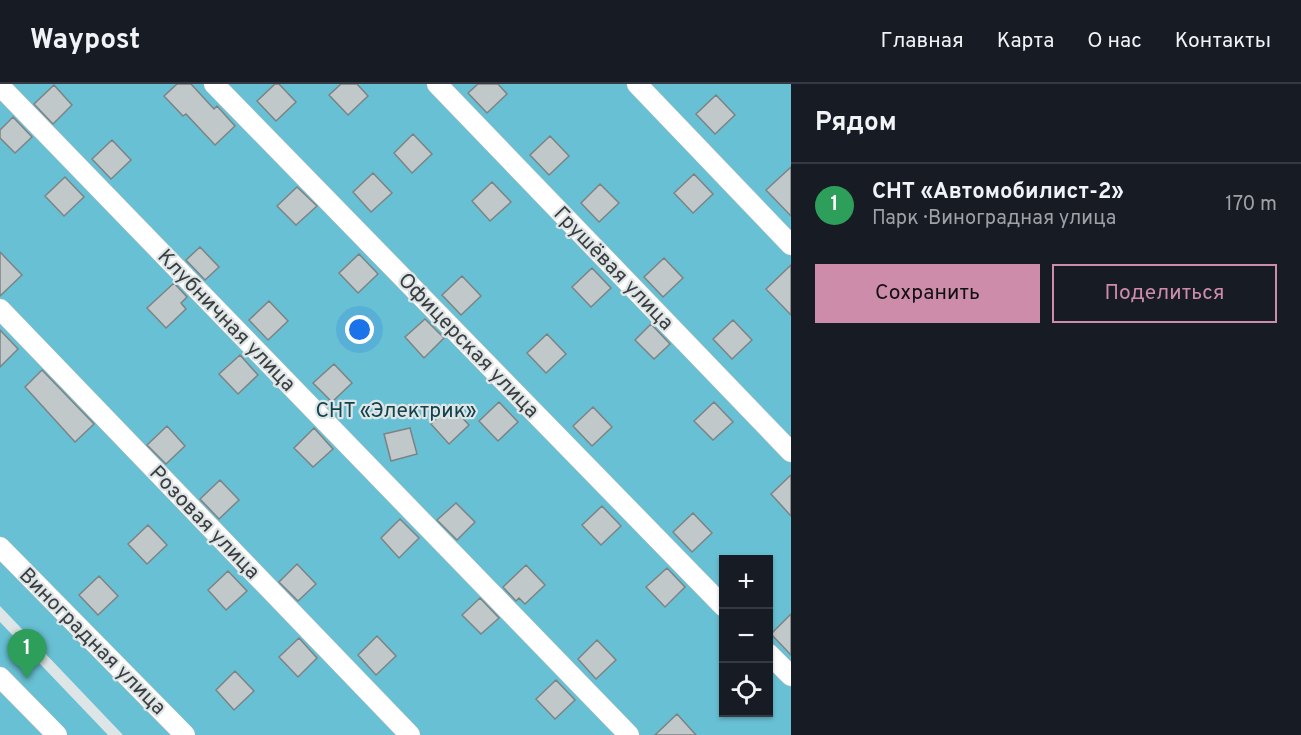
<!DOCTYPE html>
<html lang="ru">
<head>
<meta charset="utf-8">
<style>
	body { margin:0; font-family:Overpass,sans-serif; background:#20242c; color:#f1f3f6 }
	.controls { position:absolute; right:18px; bottom:18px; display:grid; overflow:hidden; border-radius:0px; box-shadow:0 2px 4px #0004 }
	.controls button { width:54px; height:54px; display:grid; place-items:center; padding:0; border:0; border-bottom:2px solid #363941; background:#171b24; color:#f1f3f6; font:30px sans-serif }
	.you { position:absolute; left:360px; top:246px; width:21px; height:21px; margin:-15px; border:4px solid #fff; border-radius:50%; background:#1a73e8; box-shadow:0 0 0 9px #1a73e833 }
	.badge { display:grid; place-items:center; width:39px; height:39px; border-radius:50%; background:#cd8caa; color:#fff; font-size:20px; font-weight:700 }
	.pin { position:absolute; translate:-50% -50px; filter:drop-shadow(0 2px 3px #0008) }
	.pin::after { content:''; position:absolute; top:32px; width:21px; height:18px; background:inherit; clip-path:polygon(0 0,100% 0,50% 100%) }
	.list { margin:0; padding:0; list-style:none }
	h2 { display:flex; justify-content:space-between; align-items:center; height:78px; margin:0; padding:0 24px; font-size:26px }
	h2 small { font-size:20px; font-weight:400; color:#9ea1a6 }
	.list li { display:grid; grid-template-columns:39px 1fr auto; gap:18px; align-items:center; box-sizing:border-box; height:84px; padding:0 24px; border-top:2px solid #363941 }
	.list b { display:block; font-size:22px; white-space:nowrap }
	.list p { margin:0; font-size:20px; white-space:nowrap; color:#9ea1a6 }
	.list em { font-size:20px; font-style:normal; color:#9ea1a6 }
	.actions { display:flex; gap:12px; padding:18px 24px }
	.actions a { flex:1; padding:14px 0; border:2px solid #cd8caa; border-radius:0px; text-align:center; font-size:21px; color:#cd8caa }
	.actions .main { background:#cd8caa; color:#111 }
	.icon { flex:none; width:33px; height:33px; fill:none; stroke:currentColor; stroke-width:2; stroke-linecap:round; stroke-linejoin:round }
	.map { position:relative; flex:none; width:791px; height:651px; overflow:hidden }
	header { display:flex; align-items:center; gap:36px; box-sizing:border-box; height:84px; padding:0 30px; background:#171b24; border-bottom:2px solid #363941 }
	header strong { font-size:28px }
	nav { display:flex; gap:33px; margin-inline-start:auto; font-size:21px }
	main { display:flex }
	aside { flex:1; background:#171b24 }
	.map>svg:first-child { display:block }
	.green { fill:#68c0d4; fill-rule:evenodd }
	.building { fill:#c1c8ca; stroke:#7c8384; stroke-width:1.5 }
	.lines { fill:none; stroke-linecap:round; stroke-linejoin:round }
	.minor-casing { stroke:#b6bdbf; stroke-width:21 }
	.minor { stroke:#fff; stroke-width:20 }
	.labels { text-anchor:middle; stroke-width:4.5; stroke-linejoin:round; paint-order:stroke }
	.street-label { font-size:21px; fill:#3b3d3e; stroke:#dee5e7 }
	.park-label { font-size:21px; fill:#12424c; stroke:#dee5e7 }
</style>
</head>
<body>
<header>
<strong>Waypost</strong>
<nav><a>Главная</a><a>Карта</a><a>О нас</a><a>Контакты</a></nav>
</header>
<main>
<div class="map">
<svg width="791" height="651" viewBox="0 0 791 651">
	<rect width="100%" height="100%" fill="#dee5e7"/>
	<path class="green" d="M0,0H791V651H123L0,522ZM724,476H768V628H724Z
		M0,538L108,651H0Z"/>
	<path class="building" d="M177,0H191L214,25L217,22L235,42L215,61L186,30L183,32L164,12Z
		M275,0H279L296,18L276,37L257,17Z
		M341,0H357L368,12L348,31L329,11Z
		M478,0H498L507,10L487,29L468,9Z
		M54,1L72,21L53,40L34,20Z
		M716,11L735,31L715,50L696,30Z
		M13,33L32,53L15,69L0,54V46Z
		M413,50L432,70L412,89L394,69Z
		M550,52L569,72L549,91L530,71Z
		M112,56L131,76L111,95L92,75Z
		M791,83V132L766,106Z
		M373,89L392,109L371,128L353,108Z
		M694,90L713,110L693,129L674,109Z
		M65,93L84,113L64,132L45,112Z
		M492,98L511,118L490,137L472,117Z
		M600,100L619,119L599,138L581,119Z
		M297,103L317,122L296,141L277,122Z
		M200,163L219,183L205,196L186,176Z
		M0,168L22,191L0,212Z
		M359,170L378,190L358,209L339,189Z
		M664,174L683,194L663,213L644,193Z
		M791,181V231L766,205Z
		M592,184L611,204L591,223L572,203Z
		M462,192L481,212L461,231L442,211Z
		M174,199L187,213L181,219L186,225L166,244L147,224Z
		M269,217L288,237L268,256L249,236Z
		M425,235L444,254L424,274L405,253Z
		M733,236L752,256L732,275L713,255Z
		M651,240L670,260L654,275L635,256Z
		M0,246L18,265L0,283Z
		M547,250L566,270L546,289L527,269Z
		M240,271L258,291L238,310L219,290Z
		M334,280L352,299L332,318L313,299Z
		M42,286L94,340L75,358L25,303Z
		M499,318L518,338L498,357L479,337Z
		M714,318L733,338L713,356L694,337Z
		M450,321L469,341L449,360L431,340Z
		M593,323L612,343L592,362L573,342Z
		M167,342L185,362L166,380L147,361Z
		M314,344L333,365L313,383L294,364Z
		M410,344L417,370L391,377L384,350Z
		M791,391V432L771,410Z
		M220,396L239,416L219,435L200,415Z
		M456,419L475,438L457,456L437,436Z
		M602,422L621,442L601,461L582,441Z
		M693,429L712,449L692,468L673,448Z
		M400,435L419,454L399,474L381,454Z
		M148,441L167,461L147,480L128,460Z
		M297,480L316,500L298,517L279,498Z
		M526,481L545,501L525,520L519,514L516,517L503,503Z
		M667,484L685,503L665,523L646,503Z
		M228,487L247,507L226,526L208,506Z
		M99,492L118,512L98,531L79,511Z
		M480,514L499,534L481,550L462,531Z
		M791,530V571L771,550Z
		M377,552L396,572L376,591L358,571Z
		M299,554L317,574L298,593L279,573Z
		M597,556L616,576L596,595L578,575Z
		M235,587L254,607L234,626L216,606Z
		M556,596L575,616L555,635L536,615Z
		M677,630L696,651H655Z"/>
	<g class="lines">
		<g class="minor-casing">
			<path id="minor" d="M214,0L724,523
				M437,0L791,368
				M637,0L791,161
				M0,2L629,651
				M0,225L410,651
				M0,463L185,651
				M768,569L791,592
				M0,593L57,651"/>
		</g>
		<use href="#minor" class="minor"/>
	</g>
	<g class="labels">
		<g class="street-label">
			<text transform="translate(614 184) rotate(46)" y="7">Грушёвая улица</text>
			<text transform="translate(227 236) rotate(46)" y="7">Клубничная улица</text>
			<text transform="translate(469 261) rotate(46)" y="7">Офицерская улица</text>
			<text transform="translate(205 438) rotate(46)" y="7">Розовая улица</text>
			<text transform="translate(93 557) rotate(45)" y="7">Виноградная улица</text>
		</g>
		<g class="park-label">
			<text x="396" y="333">СНТ «Электрик»</text>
		</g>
	</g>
</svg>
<div class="controls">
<button>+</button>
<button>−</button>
<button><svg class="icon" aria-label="locate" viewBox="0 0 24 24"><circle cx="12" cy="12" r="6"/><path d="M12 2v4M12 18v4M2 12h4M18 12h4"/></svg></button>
</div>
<div class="you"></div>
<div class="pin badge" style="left:27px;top:595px;background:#2e9e5b">1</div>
</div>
<aside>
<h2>Рядом<small></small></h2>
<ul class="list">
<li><span class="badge" style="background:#2e9e5b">1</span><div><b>СНТ «Автомобилист-2»</b><p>Парк · Виноградная улица</p></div><em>170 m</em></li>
</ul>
<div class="actions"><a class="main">Сохранить</a><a>Поделиться</a></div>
</aside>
</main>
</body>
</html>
